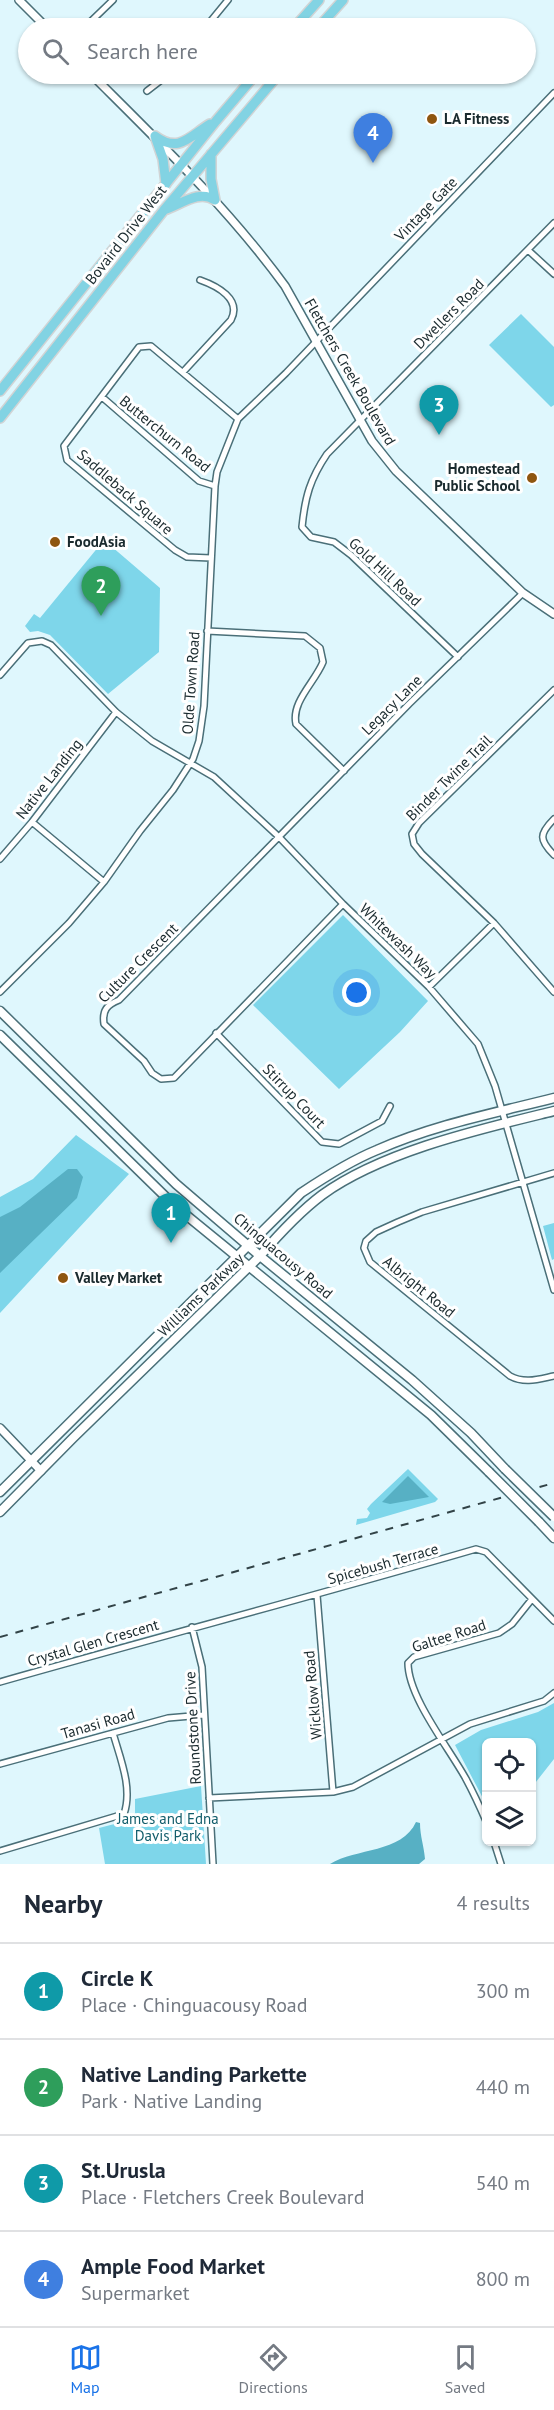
<!DOCTYPE html>
<html lang="en">
<head>
<meta charset="utf-8">
<style>
	body { margin:0; font-family:"PT Sans",sans-serif; background:#f6f6f7; color:#1f2937 }
	.controls { position:absolute; right:18px; bottom:18px; display:grid; overflow:hidden; border-radius:9px; box-shadow:0 2px 4px #0004 }
	.controls button { width:54px; height:54px; display:grid; place-items:center; padding:0; border:0; border-bottom:2px solid #e0e1e3; background:#fff; color:#1f2937; font:30px sans-serif }
	.you { position:absolute; left:357px; top:993px; width:21px; height:21px; margin:-15px; border:4px solid #fff; border-radius:50%; background:#1a73e8; box-shadow:0 0 0 9px #1a73e833 }
	.badge { display:grid; place-items:center; width:39px; height:39px; border-radius:50%; background:#1a73e8; color:#fff; font-size:20px; font-weight:700 }
	.pin { position:absolute; translate:-50% -50px; filter:drop-shadow(0 2px 3px #0008) }
	.pin::after { content:''; position:absolute; top:32px; width:21px; height:18px; background:inherit; clip-path:polygon(0 0,100% 0,50% 100%) }
	.list { margin:0; padding:0; list-style:none }
	h2 { display:flex; justify-content:space-between; align-items:center; height:78px; margin:0; padding:0 24px; font-size:26px }
	h2 small { font-size:20px; font-weight:400; color:#747a83 }
	.list li { display:grid; grid-template-columns:39px 1fr auto; gap:18px; align-items:center; box-sizing:border-box; height:96px; padding:0 24px; border-top:2px solid #e0e1e3 }
	.list b { display:block; font-size:22px; white-space:nowrap }
	.list p { margin:0; font-size:20px; white-space:nowrap; color:#747a83 }
	.list em { font-size:20px; font-style:normal; color:#747a83 }
	.icon { flex:none; width:33px; height:33px; fill:none; stroke:currentColor; stroke-width:2; stroke-linecap:round; stroke-linejoin:round }
	.map { position:relative; flex:none; width:554px; height:1864px; overflow:hidden }
	.search { position:absolute; background:#fff; box-shadow:0 2px 4px #0004; left:18px; right:18px; top:18px; height:66px; display:flex; align-items:center; gap:15px; box-sizing:border-box; padding:0 21px; border-radius:33px; color:#747a83; font-size:22px }
	.sheet { height:462px; background:#fff }
	nav { display:flex; justify-content:space-around; align-items:center; box-sizing:border-box; height:84px; border-top:2px solid #e0e1e3; background:#fff; font-size:16px; color:#747a83 }
	nav a { display:grid; justify-items:center; gap:3px }
	nav .on { color:#1a73e8 }
	.map>svg:first-child { display:block }
	.green { fill:#7ed6ea }
	.water { fill:#57b0c4 }
	.lines { fill:none; stroke-linecap:round; stroke-linejoin:round }
	.minor-casing { stroke:#4a6f78; stroke-width:8 }
	.tertiary-casing { stroke:#4a6f78; stroke-width:10 }
	.secondary-casing { stroke:#4a6f78; stroke-width:11 }
	.primary-casing { stroke:#d1d4d5; stroke-width:12 }
	.minor { stroke:#fff; stroke-width:5 }
	.tertiary { stroke:#fff; stroke-width:7 }
	.secondary { stroke:#fff; stroke-width:8 }
	.primary { stroke:#82d3e3; stroke-width:9 }
	.rail { stroke:#324347; stroke-width:2; stroke-dasharray:8 8; stroke-linecap:butt }
	.secondary-bridge-casing { stroke:#4a6f78; stroke-width:11; stroke-linecap:butt }
	.secondary-bridge { stroke:#fff; stroke-width:8 }
	.poi-dot { fill:#8f5610; stroke:#fff; stroke-width:2 }
	.labels { text-anchor:middle; stroke-width:6; stroke-linejoin:round; paint-order:stroke }
	.poi-label { font-size:15px; font-weight:bold; fill:#1a2a2e; stroke:#fff; text-anchor:start }
	.street-label { font-size:15px; fill:#1a2a2e; stroke:#fff }
	.park-label { font-size:15px; fill:#125d6b; stroke:#fff }
</style>
</head>
<body>
<div class="map">
<svg width="554" height="1864" viewBox="0 0 554 1864">
	<rect width="100%" height="100%" fill="#dff7fd"/>
	<path class="green" d="M521,314L554,347V405L551,407L489,345Z
		M104,540L160,588L159,652L108,694L50,635L38,631L30,632L25,626L34,614L40,618Z
		M343,915L428,1001L400,1032L339,1089L253,1005Z
		M76,1135L129,1174L0,1313V1197L33,1179Z
		M554,1223V1259L552,1260L543,1226Z
		M408,1469L438,1499L435,1502L356,1525L357,1519L367,1518L370,1513L367,1509L371,1504Z
		M554,1703V1759L532,1787V1742H486V1804L455,1745L481,1730L538,1712Z
		M201,1786L206,1864H105L99,1828L126,1821L135,1813V1799Z"/>
	<path class="water" d="M68,1169H77L83,1177L77,1198L0,1273V1217L20,1207Z
		M408,1476L429,1497L390,1504L382,1502Z
		M416,1822L420,1823C420,1836 424,1846 425,1859L419,1864H330C356,1848 402,1853 416,1822Z"/>
	<g class="lines">
		<g class="minor-casing">
			<path id="minor" d="M84,28L113,0
				M205,28L228,0
				M147,91L169,74
				M528,250L554,274
				M183,372L231,320C242,299 217,286 200,280
				M102,397L199,481L215,486
				M211,558L187,557L175,550L67,460L64,446L139,347L151,346L238,419
				M207,631L305,636L320,648L323,662C315,682 291,702 296,724L344,771
				M458,657L351,555L334,542L311,537L302,527C305,497 310,479 327,454L554,223
				M0,675L28,643L42,641L51,645L116,712L152,741L214,777L279,837L343,904L429,987L478,1044L495,1086L554,1290
				M554,690L419,823L412,834L414,844L422,854L494,923L554,992
				M554,819C539,834 539,840 554,855
				M32,822L104,882
				M0,859L32,822L116,712
				M343,904L174,1078L161,1079L152,1073L144,1061L104,1024C102,1010 107,1005 119,1000L409,704L523,593
				M429,987L494,923
				M0,992L69,923L104,882L140,831L173,790L193,759L199,741L204,706L215,486L217,472L238,419L286,373L554,93
				M216,1033L322,1142L339,1144L382,1121L390,1106
				M554,1173L422,1212L398,1222L376,1232L366,1241L364,1248L370,1262L510,1376C525,1384 539,1379 554,1376
				M317,1595L333,1792
				M192,1627L202,1667L213,1864
				M0,1682C158,1637 318,1595 476,1549L486,1552L554,1621
				M0,1764L168,1718L203,1715
				M209,1798L333,1792L353,1787L470,1724L544,1701L554,1693
				M486,1821C480,1807 473,1792 466,1779C449,1748 408,1697 408,1663L414,1657L499,1633L512,1624L532,1599
				M494,1842L501,1864
				M0,1851L124,1814C133,1788 120,1758 113,1733"/>
		</g>
		<g class="tertiary-casing">
			<path id="tertiary" d="M19,0L47,28
				M91,74C159,142 228,208 285,286L372,441L396,471L523,593L554,614
				M0,1428L41,1471"/>
		</g>
		<g class="secondary-casing">
			<path id="secondary" d="M0,1011L176,1184L260,1256L412,1380L471,1433L505,1469
				M0,1035L175,1206L431,1415L489,1472
				M0,1492L301,1193C325,1177 350,1161 377,1150C433,1125 495,1113 554,1098
				M0,1512L73,1438L260,1256C279,1234 298,1213 322,1195C383,1151 481,1129 554,1111
				M539,1522L554,1538"/>
		</g>
		<g class="primary-casing">
			<path id="primary" d="M294,28L319,0
				M318,28L343,0
				M155,136C179,154 190,136 210,124
				M155,136L163,159L166,184
				M211,154V179L215,200
				M164,210C180,205 199,189 215,200
				M0,391L216,121L256,74
				M0,418L164,210L279,74"/>
		</g>
		<use href="#minor" class="minor"/>
		<use href="#tertiary" class="tertiary"/>
		<use href="#secondary" class="secondary"/>
		<use href="#primary" class="primary"/>
		<path class="rail" d="M0,1637L554,1483"/>
		<g class="secondary-bridge-casing">
			<path id="secondary-bridge" d="M505,1469L554,1517
				M489,1472L539,1522"/>
		</g>
		<use href="#secondary-bridge" class="secondary-bridge"/>
	</g>
	<g class="poi-dot">
		<circle cx="432" cy="119" r="6"/>
		<circle cx="532" cy="478" r="6"/>
		<circle cx="55" cy="542" r="6"/>
		<circle cx="63" cy="1278" r="6"/>
	</g>
	<g class="labels">
		<g class="poi-label">
			<text x="444" y="124">LA Fitness</text>
			<text x="520" y="474" text-anchor="end">Homestead<tspan x="520" dy="17">Public School</tspan></text>
			<text x="67" y="547">FoodAsia</text>
			<text x="75" y="1283">Valley Market</text>
		</g>
		<g class="street-label">
			<text transform="translate(426 209) rotate(-46)" y="5">Vintage Gate</text>
			<text transform="translate(126 235) rotate(-52)" y="5">Bovaird Drive West</text>
			<text transform="translate(449 314) rotate(-45)" y="5">Dwellers Road</text>
			<text transform="translate(350 372) rotate(60)" y="5">Fletchers Creek Boulevard</text>
			<text transform="translate(165 434) rotate(39)" y="5">Butterchurn Road</text>
			<text transform="translate(125 492) rotate(41)" y="5">Saddleback Square</text>
			<text transform="translate(385 572) rotate(43)" y="5">Gold Hill Road</text>
			<text transform="translate(191 683) rotate(-86)" y="5">Olde Town Road</text>
			<text transform="translate(392 705) rotate(-45)" y="5">Legacy Lane</text>
			<text transform="translate(449 778) rotate(-45)" y="5">Binder Twine Trail</text>
			<text transform="translate(49 779) rotate(-52)" y="5">Native Landing</text>
			<text transform="translate(398 941) rotate(44)" y="5">Whitewash Way</text>
			<text transform="translate(138 963) rotate(-45)" y="5">Culture Crescent</text>
			<text transform="translate(294 1096) rotate(46)" y="5">Stirrup Court</text>
			<text transform="translate(283 1256) rotate(40)" y="5">Chinguacousy Road</text>
			<text transform="translate(419 1287) rotate(39)" y="5">Albright Road</text>
			<text transform="translate(201 1295) rotate(-44)" y="5">Williams Parkway</text>
			<text transform="translate(383 1564) rotate(-16)" y="5">Spicebush Terrace</text>
			<text transform="translate(449 1636) rotate(-18)" y="5">Galtee Road</text>
			<text transform="translate(93 1643) rotate(-16)" y="5">Crystal Glen Crescent</text>
			<text transform="translate(313 1695) rotate(-95)" y="5">Wicklow Road</text>
			<text transform="translate(98 1724) rotate(-16)" y="5">Tanasi Road</text>
			<text transform="translate(193 1728) rotate(-93)" y="5">Roundstone Drive</text>
		</g>
		<g class="park-label">
			<text x="168" y="1824">James and Edna<tspan x="168" dy="17">Davis Park</tspan></text>
		</g>
	</g>
</svg>
<div class="controls">
<button><svg class="icon" aria-label="locate" viewBox="0 0 24 24"><circle cx="12" cy="12" r="6"/><path d="M12 2v4M12 18v4M2 12h4M18 12h4"/></svg></button>
<button><svg class="icon" aria-label="layers" viewBox="0 0 24 24"><path d="M12 4l9 5-9 5-9-5zM3 14l9 5 9-5"/></svg></button>
</div>
<div class="you"></div>
<div class="pin badge" style="left:171px;top:1243px;background:#0f9aa8">1</div>
<div class="pin badge" style="left:101px;top:616px;background:#2e9e5b">2</div>
<div class="pin badge" style="left:439px;top:435px;background:#0f9aa8">3</div>
<div class="pin badge" style="left:373px;top:163px;background:#3f7fe0">4</div>
<div class="search"><svg class="icon" aria-label="search" viewBox="0 0 24 24"><circle cx="10" cy="10" r="6"/><path d="M15 15l6 6"/></svg>Search here</div>
</div>
<section class="sheet">
<h2>Nearby<small>4 results</small></h2>
<ul class="list">
<li><span class="badge" style="background:#0f9aa8">1</span><div><b>Circle K</b><p>Place · Chinguacousy Road</p></div><em>300 m</em></li>
<li><span class="badge" style="background:#2e9e5b">2</span><div><b>Native Landing Parkette</b><p>Park · Native Landing</p></div><em>440 m</em></li>
<li><span class="badge" style="background:#0f9aa8">3</span><div><b>St.Urusla</b><p>Place · Fletchers Creek Boulevard</p></div><em>540 m</em></li>
<li><span class="badge" style="background:#3f7fe0">4</span><div><b>Ample Food Market</b><p>Supermarket</p></div><em>800 m</em></li>
</ul>
</section>
<nav>
<a class="on"><svg class="icon" aria-label="map" viewBox="0 0 24 24"><path d="M3 6l6-2 6 2 6-2v14l-6 2-6-2-6 2zM9 4v14M15 6v14"/></svg>Map</a>
<a><svg class="icon" aria-label="directions" viewBox="0 0 24 24"><path d="M12 3l9 9-9 9-9-9zM9 14v-3h6M13 9l2 2-2 2"/></svg>Directions</a>
<a><svg class="icon" aria-label="saved" viewBox="0 0 24 24"><path d="M7 4h10v16l-5-4-5 4z"/></svg>Saved</a>
</nav>
</body>
</html>
